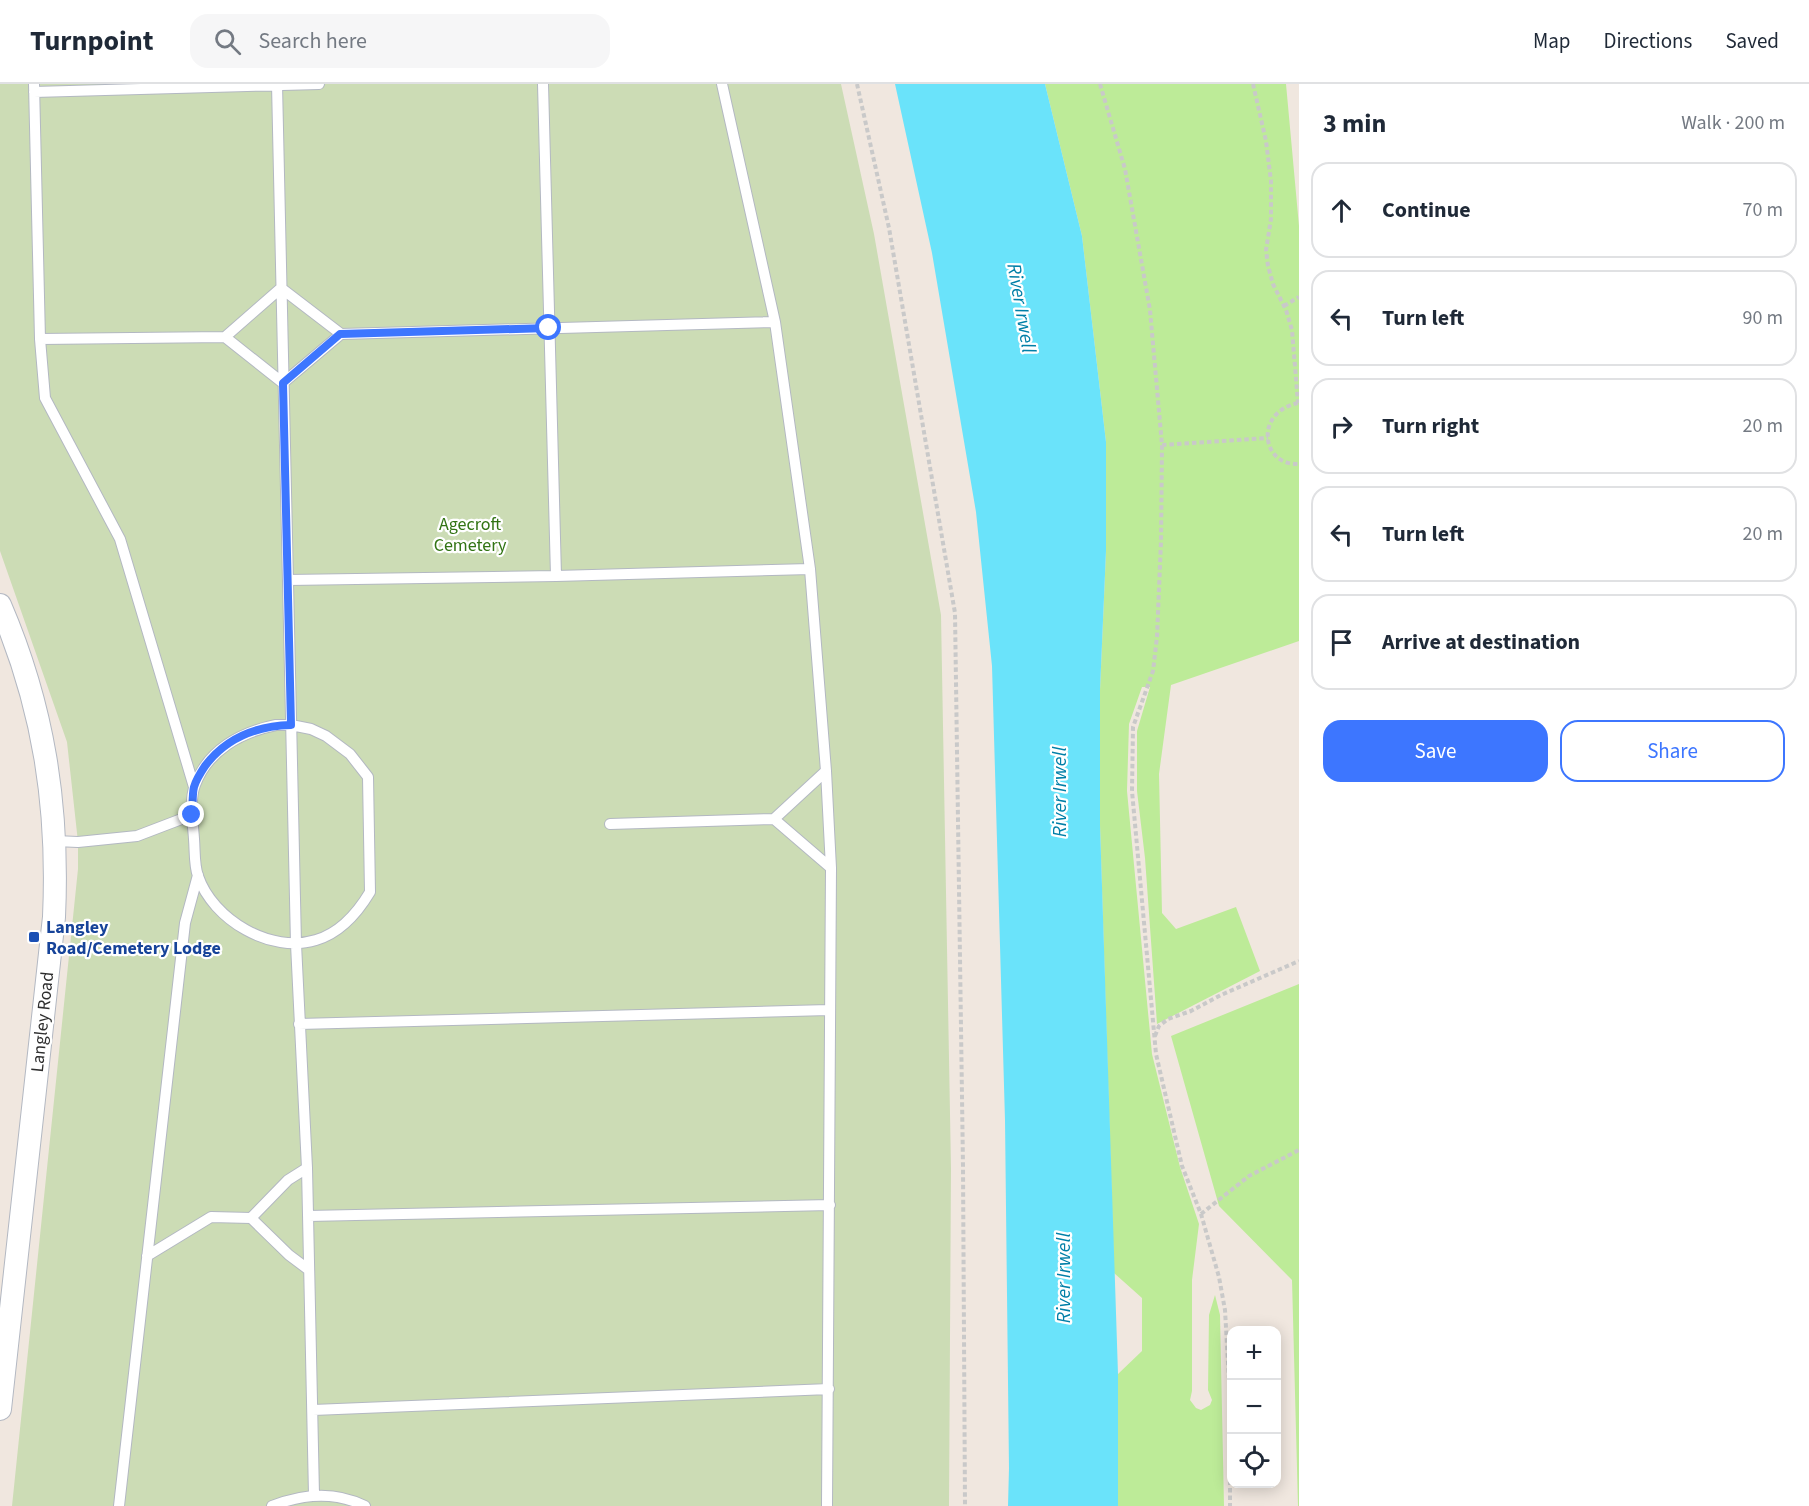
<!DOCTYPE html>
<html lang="en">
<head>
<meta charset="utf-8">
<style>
	body { margin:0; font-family:"Source Sans 3",sans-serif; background:#f6f6f7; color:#1f2937 }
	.controls { position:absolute; right:18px; bottom:18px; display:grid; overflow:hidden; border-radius:12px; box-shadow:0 3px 15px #0003 }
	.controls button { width:54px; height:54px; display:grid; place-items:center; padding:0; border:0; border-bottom:2px solid #e0e1e3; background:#fff; color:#1f2937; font:30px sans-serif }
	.stop { position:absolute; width:18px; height:18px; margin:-14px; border:4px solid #3d76ff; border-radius:50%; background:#fff }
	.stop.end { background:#3d76ff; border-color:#fff; box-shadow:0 2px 6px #0008 }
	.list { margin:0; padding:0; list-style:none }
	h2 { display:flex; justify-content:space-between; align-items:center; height:78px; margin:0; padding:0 24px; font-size:26px }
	h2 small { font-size:20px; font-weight:400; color:#747a83 }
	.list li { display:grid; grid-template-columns:39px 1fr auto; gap:18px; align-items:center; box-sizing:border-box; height:96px; margin:0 12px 12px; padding:0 12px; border:2px solid #e0e1e3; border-radius:18px }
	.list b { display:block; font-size:22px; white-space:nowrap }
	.list em { font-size:20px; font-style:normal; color:#747a83 }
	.actions { display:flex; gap:12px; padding:18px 24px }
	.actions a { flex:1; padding:14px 0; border:2px solid #3d76ff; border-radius:18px; text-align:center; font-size:21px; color:#3d76ff }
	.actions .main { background:#3d76ff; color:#fff }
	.icon { flex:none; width:33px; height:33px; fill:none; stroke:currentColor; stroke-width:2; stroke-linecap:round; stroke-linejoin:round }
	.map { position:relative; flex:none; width:1299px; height:1422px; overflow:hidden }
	header { display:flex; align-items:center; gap:36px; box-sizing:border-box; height:84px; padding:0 30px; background:#fff; border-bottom:2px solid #e0e1e3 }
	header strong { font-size:28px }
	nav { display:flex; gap:33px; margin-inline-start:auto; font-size:21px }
	.search { width:420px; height:54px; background:#f6f6f7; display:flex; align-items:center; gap:15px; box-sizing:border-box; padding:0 21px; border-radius:18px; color:#747a83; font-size:22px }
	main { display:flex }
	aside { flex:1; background:#fff }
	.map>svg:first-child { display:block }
	.green { fill:#bdeb98 }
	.cemetery { fill:#ccdcb5 }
	.water { fill:#6ae3fa }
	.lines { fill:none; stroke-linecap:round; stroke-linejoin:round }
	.service-casing { stroke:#b3b8c2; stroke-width:12 }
	.minor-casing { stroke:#b3b8c2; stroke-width:24 }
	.path { stroke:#c9c9c9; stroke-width:4; stroke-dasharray:4.5 3; stroke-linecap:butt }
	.service { stroke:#fff; stroke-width:10 }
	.minor { stroke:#fff; stroke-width:22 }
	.route { stroke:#3d76ff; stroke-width:8 }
	.transit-dot { fill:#1a4fb4; stroke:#fff; stroke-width:2 }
	.labels { text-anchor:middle; stroke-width:4.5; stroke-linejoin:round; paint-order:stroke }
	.park-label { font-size:18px; fill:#327414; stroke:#fff }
	.transit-label { font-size:18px; font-weight:bold; fill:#164399; stroke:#fff; text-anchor:start }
	.street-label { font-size:18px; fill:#2e2e2e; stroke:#fff }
	.water-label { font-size:20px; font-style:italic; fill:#017fa7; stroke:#fff }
</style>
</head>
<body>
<header>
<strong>Turnpoint</strong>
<div class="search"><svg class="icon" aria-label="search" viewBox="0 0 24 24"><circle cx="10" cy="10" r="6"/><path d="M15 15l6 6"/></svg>Search here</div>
<nav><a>Map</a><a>Directions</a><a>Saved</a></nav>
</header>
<main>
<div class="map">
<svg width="1299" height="1422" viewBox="0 0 1299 1422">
	<rect width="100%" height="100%" fill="#f0e7df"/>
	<path class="green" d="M1045,0H1286L1299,142V557L1171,601L1159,690L1162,829L1176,845L1236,823L1260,887L1157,940L1145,774L1137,707V647L1150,603H1142L1129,640L1127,707L1152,970L1180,1083L1199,1140L1192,1196V1307L1190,1316L1196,1324L1201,1326L1210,1321L1212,1316L1208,1306L1209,1231L1215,1211L1220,1231L1224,1422H1118V1290L1142,1267V1214L1114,1189L1100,741V606L1106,467V358L1082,152Z
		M1299,900V1422H1298L1292,1196L1219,1122L1171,952Z"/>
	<path class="cemetery" d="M0,0H841L874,150L941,531L951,1085L949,1422H12L78,785V758L67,658L0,467Z"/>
	<path class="water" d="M895,0H1045L1082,152L1106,358V467L1100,606V741L1118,1290V1422H1008L1009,1384L1005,1036L992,582L976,428L932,169Z"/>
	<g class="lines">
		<g class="service-casing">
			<path id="service" d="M34,0L40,255L45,314L120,455L194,703
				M277,0L296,860L307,1084L314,1411
				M543,0L556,492
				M722,0L775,238L810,485L826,687L831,784L827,1422
				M34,8L319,0
				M225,253L283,299L341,250
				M40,255L225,253L281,204L341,250L775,238
				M288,496L556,492L810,485
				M276,641H291L311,645L326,652L350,670L368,693L370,808C358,828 340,849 316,856C271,870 213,836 198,792C194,781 195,767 194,755C193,739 189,717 195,701C208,666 241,648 276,641Z
				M774,735L831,784
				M610,740L774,735L826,687
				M55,757L78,758L137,752L192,731
				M299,940L829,926
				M308,1132L830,1121
				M251,1134L289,1171L309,1186
				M147,1172L211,1133L251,1134L288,1096L307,1084
				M313,1326L829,1305
				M119,1422L185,839L198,791
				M272,1422C302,1410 335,1407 365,1422"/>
		</g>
		<g class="minor-casing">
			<path id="minor" d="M0,521C44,623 59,723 54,833L0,1325"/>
		</g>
		<path class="path" d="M857,0L889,144L955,529L963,1082L965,1422
			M1100,0L1125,85L1150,226L1162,361L1161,457L1157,553L1153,587L1133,643L1132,707L1156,970L1182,1082L1201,1130L1219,1193L1225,1226L1230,1313V1422
			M1253,0L1266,57L1271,97V135L1266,166L1268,182L1273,200L1286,226L1292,246L1298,319
			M1284,222L1299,213
			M1298,319C1254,328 1261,382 1299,380
			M1162,361L1268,354
			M1155,952L1159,942L1168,935L1191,927L1221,911L1299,877
			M1201,1130L1249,1092L1299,1066"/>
		<use href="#service" class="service"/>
		<use href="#minor" class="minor"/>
	</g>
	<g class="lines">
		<path class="route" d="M192,731C193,722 192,711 194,703C196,696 201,688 205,682C226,654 256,642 291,641L283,299L340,250L549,244"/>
	</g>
	<rect class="transit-dot" x="28" y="847" width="12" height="12" rx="3"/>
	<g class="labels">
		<g class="park-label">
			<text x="470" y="446">Agecroft<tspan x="470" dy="21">Cemetery</tspan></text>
		</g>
		<g class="transit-label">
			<text x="46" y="849">Langley<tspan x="46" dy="21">Road/Cemetery Lodge</tspan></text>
		</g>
		<g class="street-label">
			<text transform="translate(42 938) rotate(-84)" y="6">Langley Road</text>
		</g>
		<g class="water-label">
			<text transform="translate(1022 224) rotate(80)" y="7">River Irwell</text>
			<text transform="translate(1059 708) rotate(-90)" y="7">River Irwell</text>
			<text transform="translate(1063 1194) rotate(-90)" y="7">River Irwell</text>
		</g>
	</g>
</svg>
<div class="controls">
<button>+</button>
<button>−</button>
<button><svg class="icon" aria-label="locate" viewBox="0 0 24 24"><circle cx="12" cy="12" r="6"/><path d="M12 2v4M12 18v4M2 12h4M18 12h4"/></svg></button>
</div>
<div class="stop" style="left:549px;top:244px"></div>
<div class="stop end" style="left:192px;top:731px"></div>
</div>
<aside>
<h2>3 min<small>Walk · 200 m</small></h2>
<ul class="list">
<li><svg class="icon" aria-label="ahead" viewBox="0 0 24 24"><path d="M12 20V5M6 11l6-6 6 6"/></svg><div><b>Continue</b></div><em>70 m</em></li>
<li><svg class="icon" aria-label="left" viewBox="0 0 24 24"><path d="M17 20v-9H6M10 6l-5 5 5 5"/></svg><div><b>Turn left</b></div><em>90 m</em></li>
<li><svg class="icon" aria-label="right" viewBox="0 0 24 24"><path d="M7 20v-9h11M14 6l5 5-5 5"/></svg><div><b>Turn right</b></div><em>20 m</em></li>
<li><svg class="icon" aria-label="left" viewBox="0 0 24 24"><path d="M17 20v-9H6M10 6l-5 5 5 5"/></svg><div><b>Turn left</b></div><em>20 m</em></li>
<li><svg class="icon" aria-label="arrive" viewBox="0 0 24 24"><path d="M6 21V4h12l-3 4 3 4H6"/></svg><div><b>Arrive at destination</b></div></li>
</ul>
<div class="actions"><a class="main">Save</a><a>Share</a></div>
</aside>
</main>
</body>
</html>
